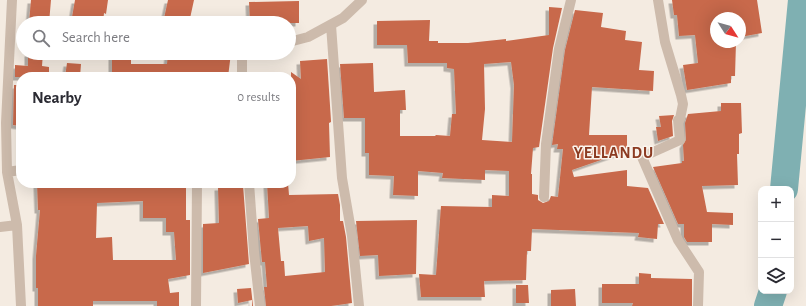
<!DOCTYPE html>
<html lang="en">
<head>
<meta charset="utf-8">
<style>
	body { margin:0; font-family:"Alegreya Sans",sans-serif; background:#f7f7f7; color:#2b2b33 }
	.controls { position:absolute; right:12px; bottom:12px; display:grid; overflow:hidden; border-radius:8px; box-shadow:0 4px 16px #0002 }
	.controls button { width:36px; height:36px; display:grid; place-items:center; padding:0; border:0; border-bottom:1px solid #e1e1e2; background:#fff; color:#2b2b33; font:20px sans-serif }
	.compass { position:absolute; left:710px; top:12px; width:36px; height:36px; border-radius:50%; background:#fff; box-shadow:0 4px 16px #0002; rotate:126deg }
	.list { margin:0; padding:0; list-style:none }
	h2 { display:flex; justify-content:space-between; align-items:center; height:52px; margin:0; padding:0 16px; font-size:17px }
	h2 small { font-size:13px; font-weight:400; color:#7c7c81 }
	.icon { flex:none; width:22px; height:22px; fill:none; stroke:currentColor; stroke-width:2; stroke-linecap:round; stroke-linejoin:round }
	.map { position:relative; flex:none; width:806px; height:306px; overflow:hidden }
	.search { position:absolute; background:#fff; box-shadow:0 4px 16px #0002; left:16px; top:16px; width:280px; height:44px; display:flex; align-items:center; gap:10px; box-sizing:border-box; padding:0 14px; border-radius:22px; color:#7c7c81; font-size:15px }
	.panel { position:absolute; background:#fff; box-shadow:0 4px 16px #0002; left:16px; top:72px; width:280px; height:116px; border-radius:16px }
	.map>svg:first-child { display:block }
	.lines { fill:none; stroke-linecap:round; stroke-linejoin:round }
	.river { stroke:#7fb0b2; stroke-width:28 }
	.building { fill:#c8694b; fill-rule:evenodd; filter:url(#shadow) }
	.street { stroke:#cdbbac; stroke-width:10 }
	.labels { text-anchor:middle; stroke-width:3; stroke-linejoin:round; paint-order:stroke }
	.district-label { font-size:16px; font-weight:bold; letter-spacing:1px; fill:#8c3b22; stroke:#fbf5ee }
</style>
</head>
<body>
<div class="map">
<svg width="806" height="306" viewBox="0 0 806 306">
	<defs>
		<filter id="shadow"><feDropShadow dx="-3.5" dy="3.5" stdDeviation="0" flood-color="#0004"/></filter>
	</defs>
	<rect width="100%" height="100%" fill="#f4ebe1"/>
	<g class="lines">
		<path class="river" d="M784,189L802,0
			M768,306L773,291"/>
	</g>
	<path class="building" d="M31,0H51L49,23H29Z
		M75,0H108L106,14L104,13L103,23H71Z
		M168,0H194L189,23H163Z
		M672,0H757L762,33L740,37V18H716V42H736L735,76H731V83L687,90L683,65L698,63L695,35L679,36L677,15H674Z
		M299,1V23H250L249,2Z
		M549,7L562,8L553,48L539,147L533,148L531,174H532V194L538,195V200L543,203L549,201L551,196L558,197L563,149H557L558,144L552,145L565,50L575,10L603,13L601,27L626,31L625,40L642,42L639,70L654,71L653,91L592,87L589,135H627V151L572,170L574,177L627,170V186L648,188L664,224H658L657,239L638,237L639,233L532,229L531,251H527L526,280L484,281L485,297H421L419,274L436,275L441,206L492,207V195L509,196V171L485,170V180L442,178L443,173L418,171V196L393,195L394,176L369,175V153H365V118H344L340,64L373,63L374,92L405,90L406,110H400V136H435L436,135L450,136L452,114H456L454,69L447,68V63H408L407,45H377V21L430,20L429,41H438V43H468L506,39V41L549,35ZM511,62L514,85L512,142L482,140L485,109L484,64Z
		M28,53H43L42,66L49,67V77H15V65L28,66Z
		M112,53H131V64H167L168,53H231L228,77H112Z
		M327,59L331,121V122L329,123L330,157L291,161V72L301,79L300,61Z
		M67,63L81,64L80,77H65Z
		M14,85H21V126L13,125Z
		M721,103H741L742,133L739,134V154H737L738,185L702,186L707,212L733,213V225L712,224V242H687L684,237V224H678L653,167L682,163V161H684L683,145L686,140L685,123L688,114L721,111Z
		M674,115L672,121L673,136L658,141L656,127H661L659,116Z
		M37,183H186V220H190V275L168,279L170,293L179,292V306H157V301H93V306H38V288H36V256L40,210H38ZM143,201V218H166V232H174L176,260H113L112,237L96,238L97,203Z
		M267,183H288L289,195L338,194L340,205V221H343L346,237L352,303L331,306H266L264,287H267L265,262H262L258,219L269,218ZM308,226L309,241L324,238L325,272L285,276L284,261H281L278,228Z
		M243,185L249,264L203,273V224L219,223L218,187Z
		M417,220L416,274L379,276L378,255L360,256L356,221Z
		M639,273L651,274V278L692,279V306H632L633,303H602V284H639Z
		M516,285H528L529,303H516Z
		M251,288L253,306H252V300L238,303L237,289Z
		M575,289L576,306H551V290Z"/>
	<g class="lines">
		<path class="street" d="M12,0L6,123L7,172L17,225L21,306
			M658,0L665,42L681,95L683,104L680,119L678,120L680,140L642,157L678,240L699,272L698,306
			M331,25L342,178L352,236L359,306
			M289,42L308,37L343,18L362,0
			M242,77V55L251,53
			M7,172L21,170
			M249,183L254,252L260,306
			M544,197L546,144L559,49L571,0
			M0,227L17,225
			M196,306L197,183"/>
	</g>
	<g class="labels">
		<g class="district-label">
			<text x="614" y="158">YELLANDU</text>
		</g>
	</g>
</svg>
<div class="controls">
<button>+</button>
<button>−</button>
<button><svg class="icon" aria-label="layers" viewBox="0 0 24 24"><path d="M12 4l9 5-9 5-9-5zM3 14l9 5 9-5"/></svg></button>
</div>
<svg class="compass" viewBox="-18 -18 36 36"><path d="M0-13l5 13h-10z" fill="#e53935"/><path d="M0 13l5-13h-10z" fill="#7c7c81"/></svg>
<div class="search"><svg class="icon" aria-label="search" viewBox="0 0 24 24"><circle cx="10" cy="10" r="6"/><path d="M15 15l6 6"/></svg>Search here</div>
<section class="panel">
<h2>Nearby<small>0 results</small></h2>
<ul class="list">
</ul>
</section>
</div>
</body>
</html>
